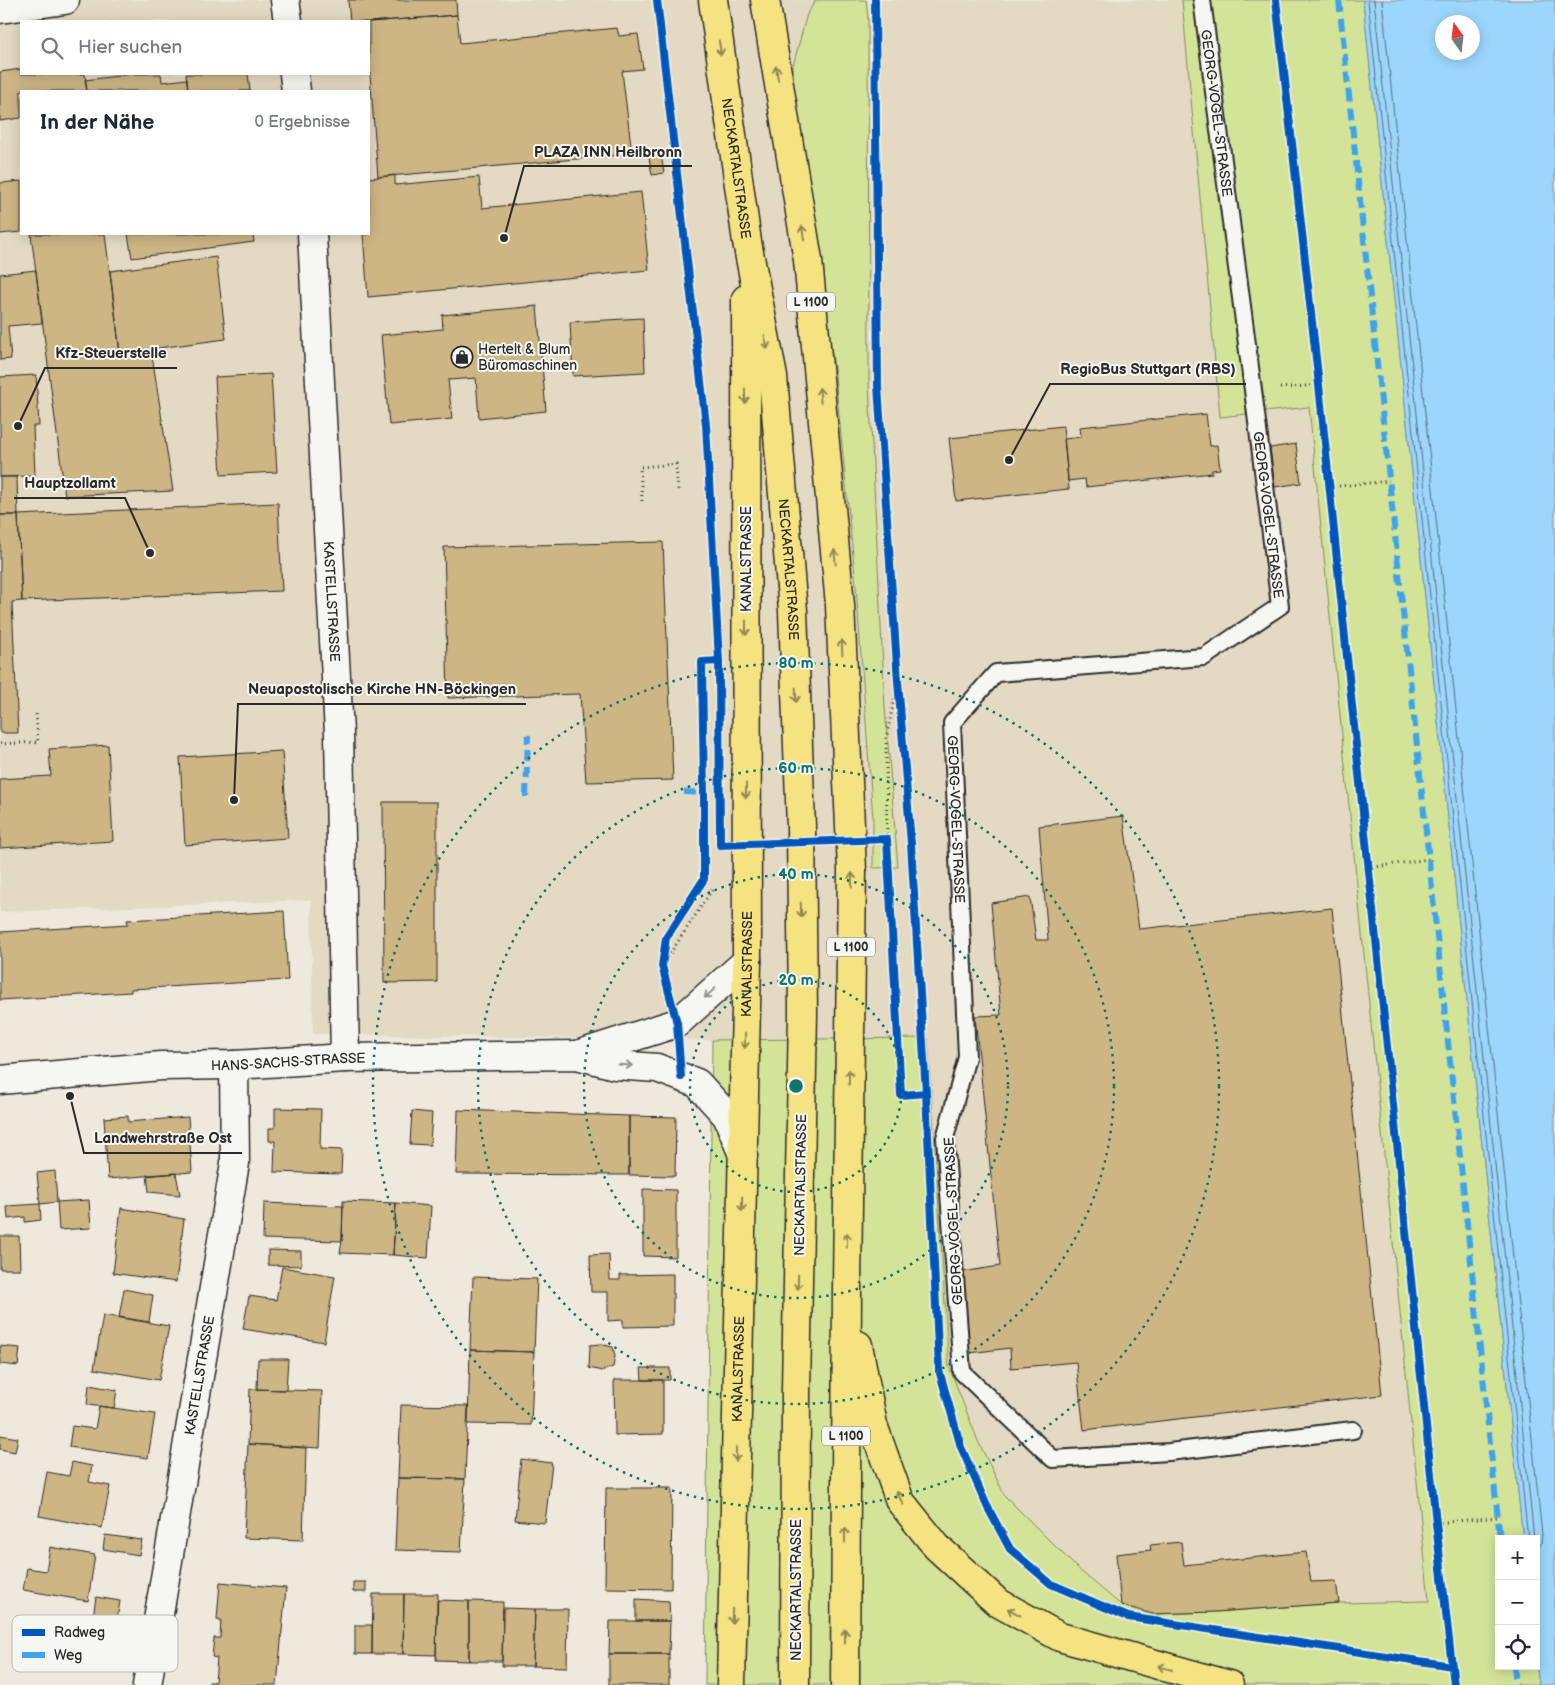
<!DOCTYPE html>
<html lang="de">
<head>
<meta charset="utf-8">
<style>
	body { margin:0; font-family:"Balsamiq Sans",sans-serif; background:#f2f2f3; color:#1f2937 }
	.controls { position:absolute; right:15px; bottom:15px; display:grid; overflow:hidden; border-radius:0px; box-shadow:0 2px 12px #0003 }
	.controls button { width:45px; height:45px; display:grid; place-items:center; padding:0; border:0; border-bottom:1px solid #e0e1e3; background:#fff; color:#1f2937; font:25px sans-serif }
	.compass { position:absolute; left:1435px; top:15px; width:45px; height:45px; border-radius:50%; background:#fff; box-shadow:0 2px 12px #0003; rotate:346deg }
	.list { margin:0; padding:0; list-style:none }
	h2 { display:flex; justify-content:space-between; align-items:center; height:65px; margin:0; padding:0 20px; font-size:21px }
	h2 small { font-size:16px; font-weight:400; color:#747a83 }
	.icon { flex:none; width:28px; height:28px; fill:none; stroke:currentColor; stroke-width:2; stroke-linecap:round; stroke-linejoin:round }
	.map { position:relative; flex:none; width:1555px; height:1685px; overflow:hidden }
	.search { position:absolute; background:#fff; box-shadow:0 2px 12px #0003; left:20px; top:20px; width:350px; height:55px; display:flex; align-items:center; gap:12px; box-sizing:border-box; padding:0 18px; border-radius:0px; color:#747a83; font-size:19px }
	.panel { position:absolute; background:#fff; box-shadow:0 2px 12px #0003; left:20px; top:90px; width:350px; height:145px; border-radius:0px }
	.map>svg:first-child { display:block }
	.built { fill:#e4d9c2; fill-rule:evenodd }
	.green { fill:#d3e498; stroke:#7f8862 }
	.water { fill:#9cd6fc; stroke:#6f92a8; fill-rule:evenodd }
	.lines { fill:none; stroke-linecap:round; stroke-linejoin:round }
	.shore { stroke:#586f7f; stroke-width:1 }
	.building { fill:#cdb584; stroke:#2b2b2b }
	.lane-casing { stroke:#2b2b2b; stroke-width:20 }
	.street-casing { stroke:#2b2b2b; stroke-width:31 }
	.primary-casing { stroke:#2b2b2b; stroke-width:31 }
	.path { stroke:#2b2b2b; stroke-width:3; stroke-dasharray:1 4; stroke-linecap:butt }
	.lane { stroke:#f6f6f2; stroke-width:16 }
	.street { stroke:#f6f6f2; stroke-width:28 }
	.primary { stroke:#f5e382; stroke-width:28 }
	.quiet { stroke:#3ea3eb; stroke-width:6; stroke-dasharray:12 6; stroke-linecap:butt }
	.cycleway-casing { stroke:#f6f6f2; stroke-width:11 }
	.cycleway { stroke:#0057b8; stroke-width:8 }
	.oneway { stroke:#908756 }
	.oneway2 { stroke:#90908e }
	.ring { fill:none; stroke:#0f766e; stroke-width:2.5; stroke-dasharray:2.5 5 }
	.labels { text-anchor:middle; stroke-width:4; stroke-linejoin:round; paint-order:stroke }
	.shield { fill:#f6f6f2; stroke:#686867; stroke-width:1 }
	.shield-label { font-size:12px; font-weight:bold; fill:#2b2b2b }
	.street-label { font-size:14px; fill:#2b2b2b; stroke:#f6f6f2 }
	.poi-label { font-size:14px; fill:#2b2b2b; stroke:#f6f6f2; text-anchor:start }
	.key { fill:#f6f6f2; stroke:#b9b9b6; stroke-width:1 }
	.key-label { font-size:14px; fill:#2b2b2b }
	.centre { fill:#0f766e; stroke:#f6f6f2; stroke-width:2.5 }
	.ring-label { font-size:15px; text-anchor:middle; font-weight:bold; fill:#0f766e; stroke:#f6f6f2; stroke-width:4; stroke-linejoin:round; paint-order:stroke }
	.leader { fill:none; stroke:#2b2b2b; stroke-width:2 }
	.callout-dot { fill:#2b2b2b; stroke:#f6f6f2; stroke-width:2 }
	.callout-label { font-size:15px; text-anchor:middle; font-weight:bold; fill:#2b2b2b; stroke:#f6f6f2; stroke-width:4; stroke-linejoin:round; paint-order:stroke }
</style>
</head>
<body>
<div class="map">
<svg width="1555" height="1685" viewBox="0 0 1555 1685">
	<rect width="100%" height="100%" fill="#eee9dc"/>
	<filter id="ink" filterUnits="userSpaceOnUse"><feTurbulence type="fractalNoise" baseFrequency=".02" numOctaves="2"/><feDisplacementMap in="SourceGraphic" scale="10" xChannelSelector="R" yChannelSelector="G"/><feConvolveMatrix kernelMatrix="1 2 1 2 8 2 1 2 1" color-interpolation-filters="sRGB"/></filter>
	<g filter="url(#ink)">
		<path class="built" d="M0,0H1182L1220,417L1309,407L1429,1601L1339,1603L1215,1612L1152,1614L1121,1605L1077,1568L1005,1496L978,1441L949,1367L928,1038L712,1040L313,1034L311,900L0,912ZM21,21H369V74H21ZM21,91H369V234H21Z"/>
		<path class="green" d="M816,0H866L868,18L869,384L885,708L898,867L873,868V819L856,586L835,375L791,73L807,14Z
			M1182,0H1363L1523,1539H1499V1666H1536V1661L1539,1685H705L712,1040L928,1038L949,1367L978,1441L1005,1496L1077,1568L1121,1605L1153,1614L1215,1612L1339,1603L1429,1601L1309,407L1220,417Z"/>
		<path class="water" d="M1363,0H1555V1685H1539L1536,1661V1539H1523ZM1442,22H1472V52H1442Z"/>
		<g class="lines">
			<path class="shore" d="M1368,0L1528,1539
				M1374,0L1534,1539
				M1382,0L1542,1535L1541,1544L1536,1551"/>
		</g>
		<path class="building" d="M348,0H456L457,15L369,22L350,21Z
			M457,15L460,43L617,28L619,36L638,34L643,69L622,71L632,154L378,177L369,62V22Z
			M21,69V74H85L87,91H21V118L0,121V72Z
			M134,74H161L162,82L187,79L188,91H87L85,80Z
			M186,74H248L250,91H188Z
			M661,155L664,173L652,175L649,157Z
			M395,175V185L479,177L482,208L641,192L649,270L368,297L363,234H369V178Z
			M21,181V232L0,234V183Z
			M31,234H105L120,353L151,349L173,491L65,496Z
			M128,234H253L254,242L132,258Z
			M216,257L226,339L120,353L110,271Z
			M36,270L42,323L8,326L11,359L0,360V274Z
			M537,306L546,411L479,418L476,378L448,380L452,419L389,425L381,335L443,329L442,315Z
			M643,318L645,372L573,376L570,322Z
			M271,374L277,472L221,475L215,377Z
			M36,375L39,426H33L35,476L0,477V377Z
			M1206,414L1210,446L1217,445L1220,469L1212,470V473L1086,487L1085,479L1068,481L1064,439L1081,437L1080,427Z
			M1063,426L1069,489L956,501L949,438Z
			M1296,444L1301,483L1275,487L1270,448Z
			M0,477H17L18,515H0Z
			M278,503L282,591L22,601L18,515Z
			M0,515H18L22,601L12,602L18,733H0Z
			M663,542L673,780L586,782L580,694L448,698L444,547Z
			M108,745L113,841L0,848V779L51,776L49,749Z
			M282,751L288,838L185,845L180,757Z
			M383,802H437V982L384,983Z
			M1123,816L1139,929L1332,908L1382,1395L1084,1430L1076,1362L1011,1368L1010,1348L969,1353L962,1272L1000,1266L975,1016L1001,1015L991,903L1030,897L1036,940H1048L1039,826Z
			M284,911L288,980L131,989V992L0,1000V932L128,924L127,920Z
			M275,1108L321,1109L320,1149L342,1150L341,1174L274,1172L275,1141H269V1128H275Z
			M458,1110L629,1116V1175L456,1174Z
			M412,1111L432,1113L430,1145L410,1144Z
			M128,1116V1122L188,1117L192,1172L108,1179L104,1118Z
			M629,1116L676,1117L675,1176L629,1175Z
			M55,1171L57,1202L40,1204L37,1173Z
			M176,1173L180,1195L149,1192L147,1175Z
			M643,1189L676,1190V1257L643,1256Z
			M89,1200L91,1228L59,1230L57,1202Z
			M343,1201L396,1203L393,1255L340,1253L342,1241Z
			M264,1203L343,1206L342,1241L263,1239Z
			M396,1203L431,1206L428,1258L393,1255Z
			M40,1204L41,1220L25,1222V1217L8,1219L7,1206Z
			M121,1208L184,1219L176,1282L113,1273Z
			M0,1236H19L20,1269H0Z
			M268,1250L301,1251V1266L268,1265Z
			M609,1254L610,1280H620V1275L673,1274V1326L623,1327V1320L608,1321V1292H591L590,1255Z
			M282,1267L335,1276L324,1342L243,1329L249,1296L276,1300Z
			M473,1277L537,1279L534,1352L470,1350Z
			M124,1289L153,1295L149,1322L119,1317Z
			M103,1315L169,1326L159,1380L94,1369Z
			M600,1344L613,1347L615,1356L613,1367L602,1371L589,1368L590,1345Z
			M0,1346L20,1348L18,1366L0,1364Z
			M470,1350L534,1352L531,1425L468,1424Z
			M258,1359H288L286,1390L257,1389Z
			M641,1368H670V1380H642Z
			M614,1380H663V1434L615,1435Z
			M89,1385L117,1390L114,1408L87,1405Z
			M250,1389L322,1391L320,1448L248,1444Z
			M401,1405L468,1406L465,1479L398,1478Z
			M99,1406L155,1414L148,1458L69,1447L72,1426L95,1429Z
			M0,1435L18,1438L15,1452L0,1449Z
			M248,1444L306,1448L303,1540L244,1538Z
			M521,1459L552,1463L545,1523L515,1520Z
			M72,1462L92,1466L89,1482L110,1486L102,1528L39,1516L47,1472L69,1476Z
			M398,1478L465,1479L461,1552L395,1550Z
			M606,1488H672L671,1589L605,1588Z
			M105,1535L142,1540L139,1555L103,1549Z
			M1181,1542L1184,1565L1306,1552L1311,1582L1336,1581L1339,1603L1215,1612L1152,1614L1121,1605L1116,1554L1151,1550L1150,1545Z
			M50,1547L95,1555L88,1601L23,1590L27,1568L46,1571Z
			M220,1582L286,1588L277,1685H209V1682H215L217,1658L212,1657L214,1638H220L221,1620L217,1619Z
			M353,1582H366V1592H353Z
			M373,1594H404L403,1654H372Z
			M404,1594H438L436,1655L403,1654Z
			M96,1597L120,1601L117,1620L93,1617Z
			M636,1599L669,1601L670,1621H636Z
			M437,1600L469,1601V1661L436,1660Z
			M469,1601L503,1602L502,1661H469Z
			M503,1608L535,1609L533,1666H502Z
			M535,1609H568L567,1667L533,1666Z
			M610,1621H670L669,1654H609Z
			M355,1625H372V1654H355Z
			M609,1654H669V1685H609Z"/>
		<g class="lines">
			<g class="lane-casing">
				<g id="lane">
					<path id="s1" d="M1202,0L1253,390L1280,606L1204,657L996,673L952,723L967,1057L945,1138L962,1372L1053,1459L1169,1452L1353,1430"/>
				</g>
			</g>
			<g class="street-casing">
				<g id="street">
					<path d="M285,0L288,21"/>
					<path d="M0,9L65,0"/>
					<path d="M294,74L296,91"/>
					<path id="s2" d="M312,234L339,733L345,1058"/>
					<path d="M577,1055L677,1023L747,961"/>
					<path id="s3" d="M0,1080L161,1066L234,1065L345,1058L577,1055L615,1065L657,1068L697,1083L727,1116L743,1155"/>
					<path id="s4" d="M147,1685L235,1163L234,1065"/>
				</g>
			</g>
			<g class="primary-casing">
				<g id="primary">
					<path id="s5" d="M713,0L747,242L773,377L793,611L801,827L803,1013L796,1390L795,1685"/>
					<path d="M765,0L808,260L840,605L852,870L847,1288L845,1685"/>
					<path d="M858,1345L873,1425L900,1501L937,1547L997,1602L1060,1637L1229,1685"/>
					<path id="s6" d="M731,1685L747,961L746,299"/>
				</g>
			</g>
			<path class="path" d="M1280,388L1319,385
				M1329,487L1389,481
				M642,501L640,467L676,464L678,492
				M0,744L38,742L36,712
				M887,839L886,739L898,681
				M1368,868L1429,859
				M662,966L714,887
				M1436,1523L1498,1517"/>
			<use href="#lane" class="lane"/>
			<use href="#street" class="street"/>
			<use href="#primary" class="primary"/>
			<path class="quiet" d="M1339,0L1500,1539
				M684,792L704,793
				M526,797L528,735
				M1514,1666L1516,1685"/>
			<g class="cycleway-casing">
				<path id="cycleway" d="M657,0L706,425L719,661L702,662L704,793V879L666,938L662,966L677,1023L681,1077
					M875,0L878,386L898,681L911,844L926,1093L939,1370L961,1447L987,1506L1010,1549L1051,1584L1128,1617L1452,1666
					M1276,0L1319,385L1436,1523L1454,1685
					M719,661L720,845L887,839L901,1095L926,1093"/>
			</g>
			<use href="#cycleway" class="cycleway"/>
		</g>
		<defs><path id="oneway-shaft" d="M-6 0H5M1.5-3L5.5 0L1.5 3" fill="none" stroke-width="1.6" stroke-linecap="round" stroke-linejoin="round" transform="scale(1.25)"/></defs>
		<g class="oneway">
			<use href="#oneway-shaft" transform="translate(720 48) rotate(82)"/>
			<use href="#oneway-shaft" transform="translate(777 73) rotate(-99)"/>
			<use href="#oneway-shaft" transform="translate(803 233) rotate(-99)"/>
			<use href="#oneway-shaft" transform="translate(766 342) rotate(79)"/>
			<use href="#oneway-shaft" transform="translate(820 395) rotate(-95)"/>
			<use href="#oneway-shaft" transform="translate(745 396) rotate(90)"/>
			<use href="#oneway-shaft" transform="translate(835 557) rotate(-95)"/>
			<use href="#oneway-shaft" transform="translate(746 628) rotate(90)"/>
			<use href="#oneway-shaft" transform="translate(842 647) rotate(-93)"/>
			<use href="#oneway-shaft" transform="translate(796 695) rotate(88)"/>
			<use href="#oneway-shaft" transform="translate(746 791) rotate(90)"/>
			<use href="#oneway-shaft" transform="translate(852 880) rotate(-89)"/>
			<use href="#oneway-shaft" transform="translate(801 910) rotate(89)"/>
			<use href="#oneway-shaft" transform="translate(745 1041) rotate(91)"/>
			<use href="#oneway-shaft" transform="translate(849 1077) rotate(-89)"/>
			<use href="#oneway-shaft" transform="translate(742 1204) rotate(91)"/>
			<use href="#oneway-shaft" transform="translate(847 1240) rotate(-89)"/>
			<use href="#oneway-shaft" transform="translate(798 1282) rotate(91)"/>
			<use href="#oneway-shaft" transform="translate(736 1454) rotate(91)"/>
			<use href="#oneway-shaft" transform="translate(900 1498) rotate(-117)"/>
			<use href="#oneway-shaft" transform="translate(845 1535) rotate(-90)"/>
			<use href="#oneway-shaft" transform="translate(1014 1612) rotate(-151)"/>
			<use href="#oneway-shaft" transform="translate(732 1616) rotate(91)"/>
			<use href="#oneway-shaft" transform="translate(845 1636) rotate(-90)"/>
			<use href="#oneway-shaft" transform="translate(1165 1668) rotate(-165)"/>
		</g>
		<g class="oneway2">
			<use href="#oneway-shaft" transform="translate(710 993) rotate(138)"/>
			<use href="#oneway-shaft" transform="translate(625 1065) rotate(4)"/>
		</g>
	</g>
	<g class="ring">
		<circle cx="796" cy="1086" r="106"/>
		<circle cx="796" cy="1086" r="212"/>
		<circle cx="796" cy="1086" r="318"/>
		<circle cx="796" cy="1086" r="423"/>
	</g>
	<defs>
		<g id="shop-ring" transform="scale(1.125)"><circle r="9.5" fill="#f6f6f2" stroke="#2b2b2b" stroke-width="1.5"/><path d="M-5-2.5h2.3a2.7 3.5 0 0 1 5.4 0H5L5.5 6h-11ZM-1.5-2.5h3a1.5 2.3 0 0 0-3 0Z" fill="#2b2b2b"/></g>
	</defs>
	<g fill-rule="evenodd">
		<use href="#shop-ring" x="462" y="357"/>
	</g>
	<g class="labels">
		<g class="shield">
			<rect x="787" y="292.5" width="48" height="19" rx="4"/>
			<rect x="827" y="937.5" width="48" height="19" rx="4"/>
			<rect x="822" y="1426.5" width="48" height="19" rx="4"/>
		</g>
		<g class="shield-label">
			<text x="811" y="306">L 1100</text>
			<text x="851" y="951">L 1100</text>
			<text x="846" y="1440">L 1100</text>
		</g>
		<g class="street-label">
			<text dy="5" stroke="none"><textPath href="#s1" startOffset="114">GEORG-VOGEL-STRASSE</textPath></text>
			<text dy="5" stroke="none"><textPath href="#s5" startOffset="170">NECKARTALSTRASSE</textPath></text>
			<text dy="5" stroke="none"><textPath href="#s1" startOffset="519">GEORG-VOGEL-STRASSE</textPath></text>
			<text transform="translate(746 559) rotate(-90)" y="5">KANALSTRASSE</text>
			<text dy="5" stroke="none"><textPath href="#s5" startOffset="575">NECKARTALSTRASSE</textPath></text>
			<text dy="5" stroke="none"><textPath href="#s2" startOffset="368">KASTELLSTRASSE</textPath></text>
			<text dy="5" stroke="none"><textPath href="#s1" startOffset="1074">GEORG-VOGEL-STRASSE</textPath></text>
			<text dy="5" stroke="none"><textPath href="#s6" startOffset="721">KANALSTRASSE</textPath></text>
			<text dy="5" stroke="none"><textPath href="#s3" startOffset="289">HANS-SACHS-STRASSE</textPath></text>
			<text transform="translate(800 1185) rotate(-89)" y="5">NECKARTALSTRASSE</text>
			<text transform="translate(953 1221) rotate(-93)" y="5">GEORG-VOGEL-STRASSE</text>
			<text dy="5" stroke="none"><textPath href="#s6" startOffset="316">KANALSTRASSE</textPath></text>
			<text dy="5" stroke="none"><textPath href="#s4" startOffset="314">KASTELLSTRASSE</textPath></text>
			<text transform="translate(796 1590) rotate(-90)" y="5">NECKARTALSTRASSE</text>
		</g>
		<g class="poi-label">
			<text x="478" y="354">Hertelt &amp; Blum<tspan x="478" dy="16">Büromaschinen</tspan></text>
		</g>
	</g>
	<rect x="12" y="1615" width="166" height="57" rx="8" class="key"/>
	<rect x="22" y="1629" width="23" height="7" fill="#0057b8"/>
	<rect x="22" y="1652" width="23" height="6" fill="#3ea3eb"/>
	<g class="key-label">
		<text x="54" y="1637">Radweg</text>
		<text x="54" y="1660">Weg</text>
	</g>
	<circle cx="796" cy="1086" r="8" class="centre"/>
	<g class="ring-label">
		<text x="796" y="668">80 m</text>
		<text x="796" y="773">60 m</text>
		<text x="796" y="879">40 m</text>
		<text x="796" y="985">20 m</text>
	</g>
	<path class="leader" d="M504 238L524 166H692M18 426L45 368H177M1009 460L1050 384H1246M150 553L125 498H14M234 800L238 704H526M70 1096L84 1153H242"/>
	<g class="callout-dot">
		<circle cx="504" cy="238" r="5"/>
		<circle cx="18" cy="426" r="5"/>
		<circle cx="1009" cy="460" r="5"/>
		<circle cx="150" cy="553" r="5"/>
		<circle cx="234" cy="800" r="5"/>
		<circle cx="70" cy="1096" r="5"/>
	</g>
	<g class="callout-label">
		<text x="608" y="157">PLAZA INN Heilbronn</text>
		<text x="111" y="358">Kfz-Steuerstelle</text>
		<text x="1148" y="374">RegioBus Stuttgart (RBS)</text>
		<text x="70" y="488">Hauptzollamt</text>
		<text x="382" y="694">Neuapostolische Kirche HN-Böckingen</text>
		<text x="163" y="1143">Landwehrstraße Ost</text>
	</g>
</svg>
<div class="controls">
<button>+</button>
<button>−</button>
<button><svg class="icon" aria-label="locate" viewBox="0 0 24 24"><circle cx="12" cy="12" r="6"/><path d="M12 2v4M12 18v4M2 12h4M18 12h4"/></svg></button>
</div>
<svg class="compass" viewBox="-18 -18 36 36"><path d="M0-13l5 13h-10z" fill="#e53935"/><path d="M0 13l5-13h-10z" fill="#747a83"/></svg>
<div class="search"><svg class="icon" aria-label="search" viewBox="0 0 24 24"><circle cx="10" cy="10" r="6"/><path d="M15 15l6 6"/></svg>Hier suchen</div>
<section class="panel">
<h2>In der Nähe<small>0 Ergebnisse</small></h2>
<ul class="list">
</ul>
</section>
</div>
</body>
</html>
